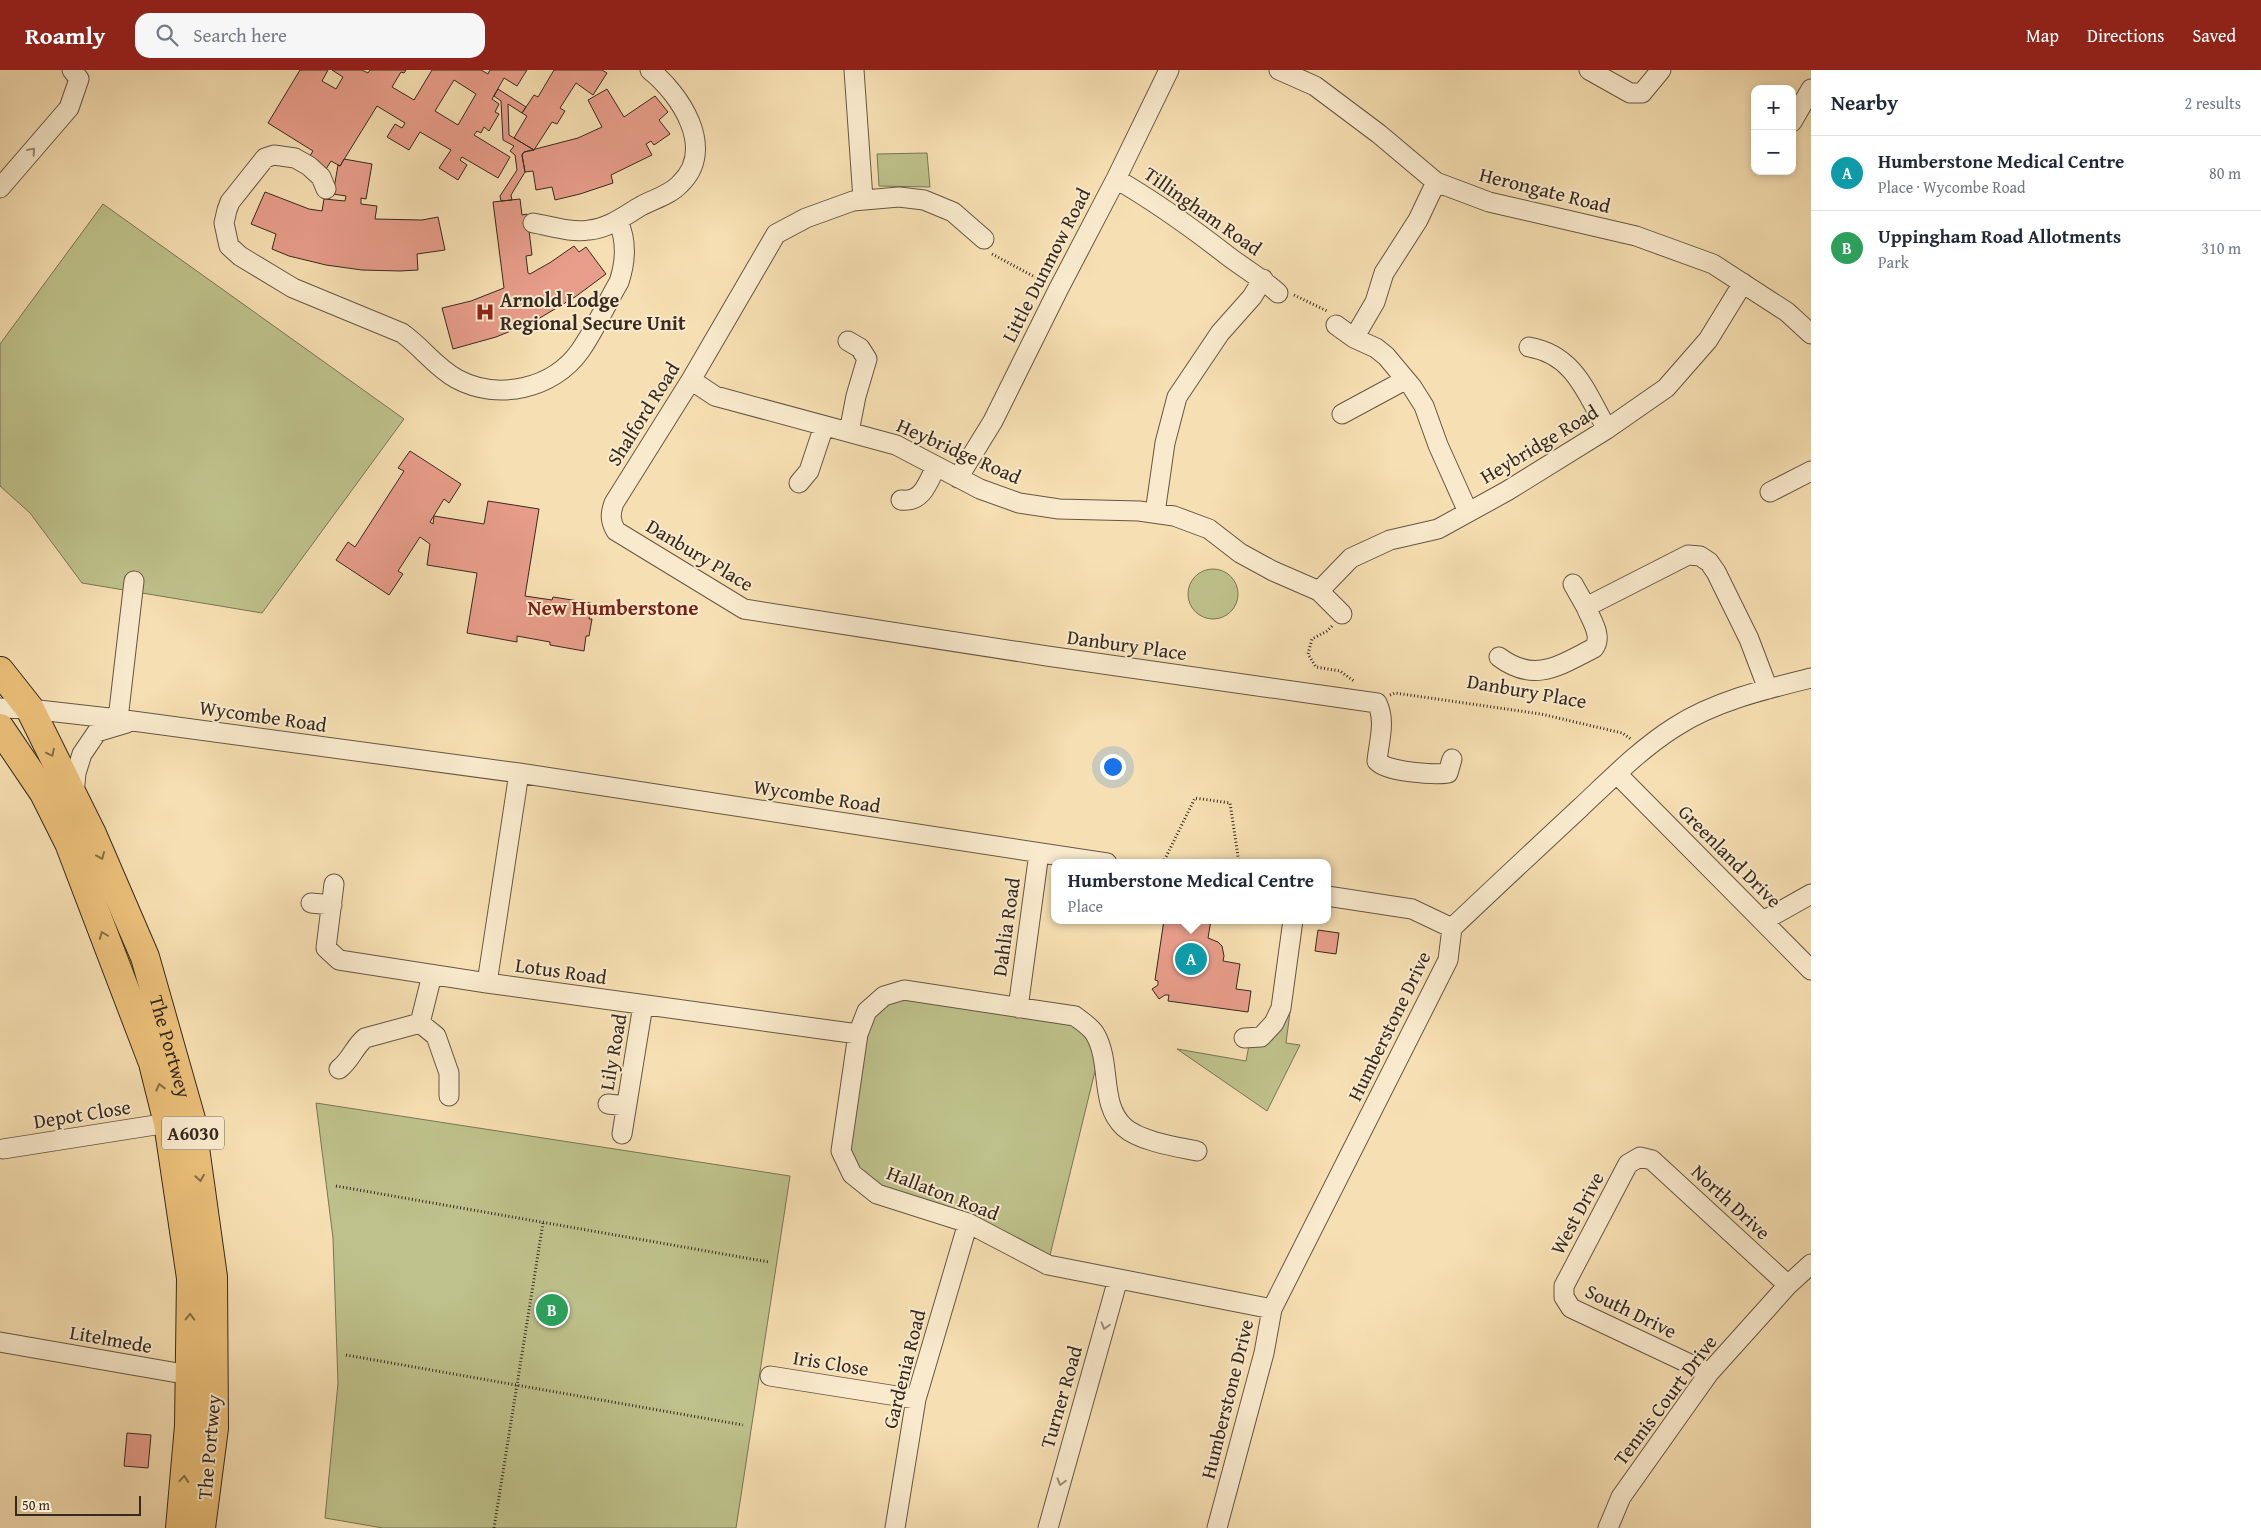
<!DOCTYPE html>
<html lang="en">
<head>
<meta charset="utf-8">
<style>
	body { margin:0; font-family:"Gentium Book Plus",serif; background:#f6f6f7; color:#1f2937 }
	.controls { position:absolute; right:15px; top:15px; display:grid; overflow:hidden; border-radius:10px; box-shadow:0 2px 8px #0003 }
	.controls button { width:45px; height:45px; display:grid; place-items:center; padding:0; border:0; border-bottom:1px solid #e0e1e3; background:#fff; color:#1f2937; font:25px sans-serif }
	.scale { position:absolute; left:15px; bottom:12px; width:126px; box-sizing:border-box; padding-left:5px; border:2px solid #36291f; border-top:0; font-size:14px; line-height:18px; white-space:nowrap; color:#36291f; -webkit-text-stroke:4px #f9eacd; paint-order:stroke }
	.you { position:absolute; left:1112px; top:696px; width:18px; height:18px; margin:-12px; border:4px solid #fff; border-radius:50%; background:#1a73e8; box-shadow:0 0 0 8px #1a73e833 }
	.badge { display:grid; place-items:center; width:32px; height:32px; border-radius:50%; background:#8f2418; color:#fff; font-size:16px; font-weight:700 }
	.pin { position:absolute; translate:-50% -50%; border:2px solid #fff; box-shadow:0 1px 5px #0006 }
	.popup { position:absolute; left:1051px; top:789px; width:280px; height:65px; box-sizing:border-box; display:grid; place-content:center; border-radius:10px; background:#fff; filter:drop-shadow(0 1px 4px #0005); font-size:16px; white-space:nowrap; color:#747a83 }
	.popup b { font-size:19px; color:#1f2937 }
	.popup::after { content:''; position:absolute; left:50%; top:100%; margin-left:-10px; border:10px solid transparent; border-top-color:#fff }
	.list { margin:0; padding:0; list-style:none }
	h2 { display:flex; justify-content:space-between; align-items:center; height:65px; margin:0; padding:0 20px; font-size:21px }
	h2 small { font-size:16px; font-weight:400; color:#747a83 }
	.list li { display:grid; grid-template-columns:32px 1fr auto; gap:15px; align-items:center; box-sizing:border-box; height:75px; padding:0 20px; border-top:1px solid #e0e1e3 }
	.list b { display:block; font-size:19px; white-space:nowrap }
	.list p { margin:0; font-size:16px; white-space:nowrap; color:#747a83 }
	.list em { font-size:16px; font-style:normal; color:#747a83 }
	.icon { flex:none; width:28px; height:28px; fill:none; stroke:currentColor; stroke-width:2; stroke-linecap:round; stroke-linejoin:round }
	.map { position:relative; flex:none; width:1811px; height:1458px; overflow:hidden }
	header { display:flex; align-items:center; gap:30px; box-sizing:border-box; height:70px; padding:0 25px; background:#8f2418; color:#fff }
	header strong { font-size:24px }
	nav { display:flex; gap:28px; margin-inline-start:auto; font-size:18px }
	.search { width:350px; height:45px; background:#f6f6f7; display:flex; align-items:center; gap:12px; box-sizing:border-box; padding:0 18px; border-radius:15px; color:#747a83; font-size:19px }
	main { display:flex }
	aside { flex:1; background:#fff }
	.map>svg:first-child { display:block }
	.green { fill:#bec18b; stroke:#7a7555 }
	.building { fill:#e89d8a; stroke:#36291f; fill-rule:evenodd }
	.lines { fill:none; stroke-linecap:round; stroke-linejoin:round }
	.minor-casing { stroke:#665644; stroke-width:21 }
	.highway-casing { stroke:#36291f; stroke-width:30 }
	.path { stroke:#36291f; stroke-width:3; stroke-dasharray:1 2.5; stroke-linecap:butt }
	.minor { stroke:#f9eacd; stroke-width:19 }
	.highway { stroke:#ebc079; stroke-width:28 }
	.oneway { stroke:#988a76 }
	.oneway2 { stroke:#876d48 }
	.labels { text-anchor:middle; stroke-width:4; stroke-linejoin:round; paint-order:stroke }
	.shield { fill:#f9eacd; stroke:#706353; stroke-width:1 }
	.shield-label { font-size:19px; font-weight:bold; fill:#36291f }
	.street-label { font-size:20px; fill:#36291f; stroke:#f9eacd }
	.poi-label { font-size:20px; font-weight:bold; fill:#36291f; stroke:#f9eacd; text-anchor:start }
	.neighbourhood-label { font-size:21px; font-weight:bold; fill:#7a1f14; stroke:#f9eacd }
</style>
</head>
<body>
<header>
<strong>Roamly</strong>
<div class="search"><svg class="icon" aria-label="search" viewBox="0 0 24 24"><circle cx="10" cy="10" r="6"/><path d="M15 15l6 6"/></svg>Search here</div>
<nav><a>Map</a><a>Directions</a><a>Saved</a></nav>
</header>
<main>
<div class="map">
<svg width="1811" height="1458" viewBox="0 0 1811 1458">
	<rect width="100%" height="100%" fill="#f6dfb2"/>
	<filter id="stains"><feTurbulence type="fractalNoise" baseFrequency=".004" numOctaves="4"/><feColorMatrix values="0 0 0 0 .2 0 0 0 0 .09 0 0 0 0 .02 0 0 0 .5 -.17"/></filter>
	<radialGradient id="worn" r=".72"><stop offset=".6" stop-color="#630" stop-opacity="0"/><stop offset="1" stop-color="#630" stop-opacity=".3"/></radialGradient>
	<path class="green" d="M927,83L930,117L879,116L877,84Z
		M103,134L404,349L262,543L82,513L30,443L0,416V274Z
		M1188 524a25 25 0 1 1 50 0a25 25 0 1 1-50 0Z
		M904,925L1072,951L1089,965L1098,989L1049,1189L880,1119L855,1100L846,1080L871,944Z
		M1290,942L1286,973L1300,975L1267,1041L1177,979L1246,991L1249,975L1279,959Z
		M316,1033L790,1106L736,1458H383L325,1448L338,1313L333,1168Z"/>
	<path class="building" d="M300,0H328L322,11L336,19L343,7L332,0H362L368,3L370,0H406L404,3L401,2L392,17L414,30L432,0H481L488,4L490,0H527L517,16L504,8L492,29L499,34L495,42L499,44L489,61L484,57L481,63L477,61L474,65L510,87L498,108L462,87L460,90L467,95L458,110L439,98L451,80L420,62L409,80L387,67L395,54L402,58L405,53L377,36L340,96L331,91L326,99L308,89L313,81L268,53ZM454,10L476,24L458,55L435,41Z
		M554,0H602L607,3L593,25L576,13L560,38L565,41L557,54L552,52L534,80L514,68L527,46L522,43L534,25L538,27Z
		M498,19L526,37L522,43L508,34L509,65L534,80L524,82L522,85L525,102L511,125L512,130L501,131L500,126L517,100L515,85L510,81L514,76L503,70L501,31L494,26Z
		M607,19L624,47L655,26L668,42L659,50L670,64L654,75L651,71L646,74L652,85L611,105L613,113L580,124L555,130L552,117L536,120L533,101L525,102L522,85L524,82L578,68L602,57L588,30Z
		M344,89L372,94L366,129L361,128V134L377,136L375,149L422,150L438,147L445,180L417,184L418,200L400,201L362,200L326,195L289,186L272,179L276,164L251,154L265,122L309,139L322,141L324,129L345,131L346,126L333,124L338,95L340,96Z
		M520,129L522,145L527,144L532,185L526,186L528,203L530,204L551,192L574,176L579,182L586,177L606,204L575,227L533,252L496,267L453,279L442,238L471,231L504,218L493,132Z
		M410,381L461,414L449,433L444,429L430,452L433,454L434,446L484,454L488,431L539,439L525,526L552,530L553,527L591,533L589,549H592L589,566H586L584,581L550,575V572L517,566V572L467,563L477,503L427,495L430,474L420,467L398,501L403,504L389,525L336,490L348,472L355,477L404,401L398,398Z
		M1164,850H1211L1208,868L1218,872L1222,876L1224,886L1223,891L1240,894L1236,919L1251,921L1248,942L1168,931L1169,925H1165L1159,929L1152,919L1158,915V911L1155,910Z
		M1318,860L1339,863L1336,884L1315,881Z
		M127,1363L151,1365L148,1398L124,1396Z"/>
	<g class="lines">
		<g class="minor-casing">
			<path id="minor" d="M854,0L863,129
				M1279,0L1315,16L1379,64L1436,112L1489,132L1636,166L1713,194L1787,242L1811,264
				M1589,0L1630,23H1642L1661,0
				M1792,52L1811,19
				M1116,109C1156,132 1192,158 1228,186C1245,199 1263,209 1278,223
				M0,118L69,38L79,9L72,0
				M326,119L321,107L309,96L295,88L274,85L265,88L230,132L227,140L224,153L229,176L240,186L293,218L402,263C422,277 435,297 457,309C498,331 553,319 580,281C595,260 606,234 619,212C626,191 627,171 618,151
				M533,153C551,156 571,163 589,160C609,158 624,146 641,136C654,129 670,125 680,114C717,79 680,24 650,0
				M984,169L953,142L924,130L899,127L853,131L806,148L776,164L691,310L614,433C610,444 610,451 616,461L744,539L1047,586L1377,633C1386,651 1379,671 1377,691C1386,702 1434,705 1448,703L1452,689
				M1336,255L1354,268L1376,278L1386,286L1412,317L1424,336L1438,375L1468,442
				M1354,268L1375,232L1384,203L1418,150L1436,112
				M848,271L860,278L867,289L856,326L849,362
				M1529,277C1575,285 1586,323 1607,359
				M691,310L715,326L896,375L980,419L1019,433L1059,439L1139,441L1174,446L1209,459L1240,483L1273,501L1319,521L1342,544
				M1342,344L1405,310
				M958,408L993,351L1058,220L1116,109L1169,0
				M799,413L809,401L824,356
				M1770,422L1811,401
				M901,430C922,433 928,413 936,396
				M1155,443L1165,373L1177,327L1220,263L1252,227L1263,209
				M1573,514L1586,537
				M1319,521L1351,488L1390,470L1438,459L1507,421L1607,359L1666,318L1708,270L1743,213
				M1499,587C1535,614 1560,595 1594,578C1603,566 1591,550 1586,537L1688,485L1700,486L1709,492L1716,502L1749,569L1768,619
				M0,638L30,639L118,649L519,703L1107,793
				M118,649L134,511
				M1617,704L1811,900
				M74,725L76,703L82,684L97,662L127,653
				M334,814L326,878L339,890L487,913L858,964
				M1327,826L1412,839L1452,858
				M311,833L332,835
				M1763,851L1811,824
				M487,913L519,703
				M1018,938L1039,783
				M420,953L432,905
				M1244,968L1261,967L1274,953L1281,938L1293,850
				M339,999C351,990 354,977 365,968L420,953L436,966L449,1003V1026
				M608,1034L626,1036
				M622,1064L643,935
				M3,1079L168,1053
				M1197,1081C1177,1077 1139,1071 1124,1057C1099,1034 1112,993 1095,964C1091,957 1081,951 1075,946L904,920L884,926L867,941L858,964L841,1081L852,1104L877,1124L968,1153L1048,1195L1272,1239
				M0,1272L201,1307
				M1709,1303L1571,1238L1564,1227V1216L1628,1094L1640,1087L1652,1090L1788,1215
				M770,1306L916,1329
				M895,1458L916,1329L968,1153
				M1048,1458L1118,1209
				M1217,1458L1264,1283L1272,1239L1448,890L1452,858C1494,818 1537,778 1580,738C1610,710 1640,679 1675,657C1715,631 1766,619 1811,608
				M1608,1458L1621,1427L1709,1303L1788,1215L1811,1194"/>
		</g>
		<g class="highway-casing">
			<g id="highway">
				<path id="s1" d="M0,601L30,639L92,764L145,887L191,1049L213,1207L214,1358L201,1458"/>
				<path d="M0,658L44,723L69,773L153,993L168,1053L191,1208L189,1356L180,1458"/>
			</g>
		</g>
		<path class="path" d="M992,184L1044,212
			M1294,225L1327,241
			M1332,556L1327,561L1312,569L1308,584L1316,597L1340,601L1355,612
			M1390,625L1395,623L1541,644L1622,663L1631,669
			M1163,793L1195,728L1230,733L1239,793
			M336,1116L769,1192
			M346,1285L743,1355
			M494,1458L543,1153"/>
		<use href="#minor" class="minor"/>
		<use href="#highway" class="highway"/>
	</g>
	<defs><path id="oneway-chevron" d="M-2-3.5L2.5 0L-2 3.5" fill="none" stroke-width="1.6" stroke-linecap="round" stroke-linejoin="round" transform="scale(1.25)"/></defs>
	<g class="oneway">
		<use href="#oneway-chevron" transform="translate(32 81) rotate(-49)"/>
		<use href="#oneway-chevron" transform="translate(1105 1256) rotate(106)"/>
		<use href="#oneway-chevron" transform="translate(1061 1412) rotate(106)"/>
	</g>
	<g class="oneway2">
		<use href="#oneway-chevron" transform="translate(51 683) rotate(64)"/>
		<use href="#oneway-chevron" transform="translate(101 786) rotate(67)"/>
		<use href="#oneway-chevron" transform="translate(103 865) rotate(-111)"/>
		<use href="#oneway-chevron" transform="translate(160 1017) rotate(-104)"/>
		<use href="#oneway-chevron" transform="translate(200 1108) rotate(81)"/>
		<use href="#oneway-chevron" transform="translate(190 1247) rotate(-89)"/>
		<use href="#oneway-chevron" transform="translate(184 1409) rotate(-85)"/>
	</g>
	<defs>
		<g id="hospital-bare" transform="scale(1.5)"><path d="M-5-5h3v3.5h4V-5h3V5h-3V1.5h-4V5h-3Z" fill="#8f2418" stroke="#f9eacd" stroke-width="2.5" paint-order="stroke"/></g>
	</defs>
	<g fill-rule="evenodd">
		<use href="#hospital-bare" x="485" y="242"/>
	</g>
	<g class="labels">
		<rect class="shield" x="162" y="1046.5" width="62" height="33" rx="4"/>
		<g class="shield-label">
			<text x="193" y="1070">A6030</text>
		</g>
		<g class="street-label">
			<text transform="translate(1545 120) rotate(14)" y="7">Herongate Road</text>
			<text transform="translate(1203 141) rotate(35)" y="7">Tillingham Road</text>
			<text transform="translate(1046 195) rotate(-63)" y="7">Little Dunmow Road</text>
			<text transform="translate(643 344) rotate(-58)" y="7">Shalford Road</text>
			<text transform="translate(1539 374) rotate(-31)" y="7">Heybridge Road</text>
			<text transform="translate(959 381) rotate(24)" y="7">Heybridge Road</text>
			<text transform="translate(700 485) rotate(31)" y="7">Danbury Place</text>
			<text transform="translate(1127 575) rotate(8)" y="7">Danbury Place</text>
			<text transform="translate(1527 621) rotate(10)" y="7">Danbury Place</text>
			<text transform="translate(263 646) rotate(8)" y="7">Wycombe Road</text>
			<text transform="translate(817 726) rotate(9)" y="7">Wycombe Road</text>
			<text transform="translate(1730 786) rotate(45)" y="7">Greenland Drive</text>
			<text transform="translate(1006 857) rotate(-82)" y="7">Dahlia Road</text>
			<text transform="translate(561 901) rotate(8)" y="7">Lotus Road</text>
			<text transform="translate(1389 956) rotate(-64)" y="7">Humberstone Drive</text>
			<text dy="7" stroke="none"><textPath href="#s1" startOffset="415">The Portwey</textPath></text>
			<text transform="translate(613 982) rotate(-80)" y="7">Lily Road</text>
			<text transform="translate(82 1044) rotate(-9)" y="7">Depot Close</text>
			<text transform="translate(943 1123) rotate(21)" y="7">Hallaton Road</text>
			<text transform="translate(1731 1132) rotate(43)" y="7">North Drive</text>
			<text transform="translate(1577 1143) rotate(-62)" y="7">West Drive</text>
			<text transform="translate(1631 1241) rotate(26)" y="7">South Drive</text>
			<text transform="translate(111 1269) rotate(10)" y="7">Litelmede</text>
			<text transform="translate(831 1293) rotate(9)" y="7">Iris Close</text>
			<text transform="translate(904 1299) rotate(-76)" y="7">Gardenia Road</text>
			<text transform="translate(1061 1327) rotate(-74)" y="7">Turner Road</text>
			<text transform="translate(1227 1329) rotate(-76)" y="7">Humberstone Drive</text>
			<text transform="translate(1665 1330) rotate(-53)" y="7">Tennis Court Drive</text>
			<text transform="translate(209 1377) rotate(-85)" y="7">The Portwey</text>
		</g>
		<g class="poi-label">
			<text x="500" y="237">Arnold Lodge<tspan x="500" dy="23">Regional Secure Unit</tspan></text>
		</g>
		<g class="neighbourhood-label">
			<text x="613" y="545">New Humberstone</text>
		</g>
	</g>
	<rect width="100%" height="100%" filter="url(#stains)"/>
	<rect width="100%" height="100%" fill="url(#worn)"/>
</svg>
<div class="controls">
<button>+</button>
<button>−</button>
</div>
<div class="scale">50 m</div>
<div class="you"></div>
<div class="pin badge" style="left:1191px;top:889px;background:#0f9aa8">A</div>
<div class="popup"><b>Humberstone Medical Centre</b>Place</div>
<div class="pin badge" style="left:552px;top:1240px;background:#2e9e5b">B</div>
</div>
<aside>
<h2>Nearby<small>2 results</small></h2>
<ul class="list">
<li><span class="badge" style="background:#0f9aa8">A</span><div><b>Humberstone Medical Centre</b><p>Place · Wycombe Road</p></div><em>80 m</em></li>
<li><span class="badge" style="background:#2e9e5b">B</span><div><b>Uppingham Road Allotments</b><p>Park</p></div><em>310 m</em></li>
</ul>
</aside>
</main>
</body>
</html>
